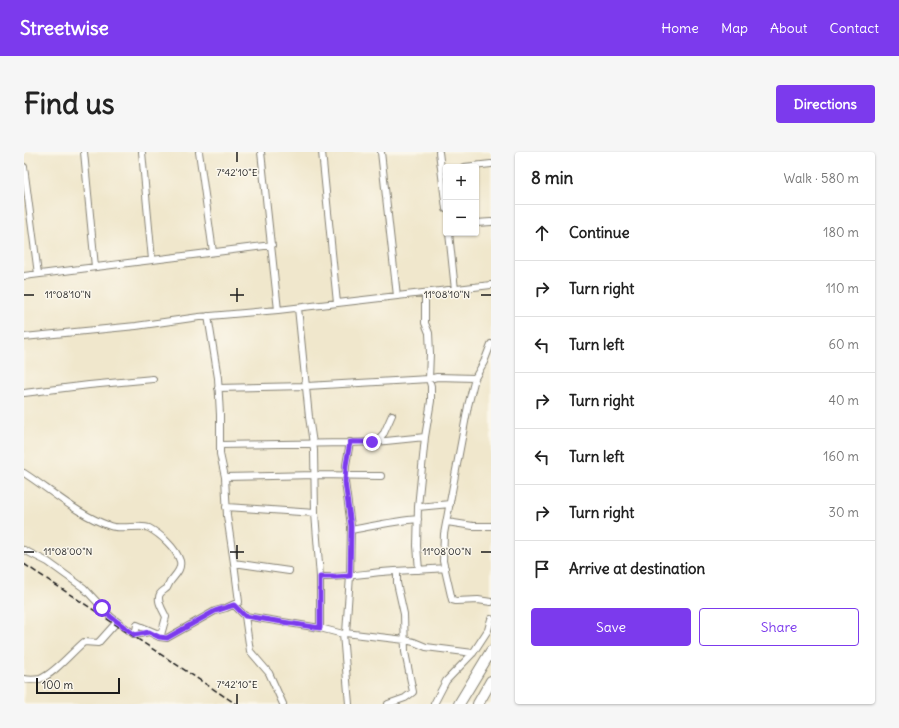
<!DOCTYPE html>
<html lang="en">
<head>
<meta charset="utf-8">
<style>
	body { margin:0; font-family:Delius,sans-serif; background:#f6f6f6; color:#222 }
	.controls { position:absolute; right:12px; top:12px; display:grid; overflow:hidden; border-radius:4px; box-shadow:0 1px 3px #0004 }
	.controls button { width:36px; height:36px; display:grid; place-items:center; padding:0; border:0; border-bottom:1px solid #e0e0e0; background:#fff; color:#222; font:20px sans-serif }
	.scale { position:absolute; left:12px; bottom:10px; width:84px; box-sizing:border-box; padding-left:4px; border:2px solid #1c1c1c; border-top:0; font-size:11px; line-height:14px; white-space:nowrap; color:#1c1c1c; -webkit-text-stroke:3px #fbf7ec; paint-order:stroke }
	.stop { position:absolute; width:12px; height:12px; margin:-9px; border:3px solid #7c3aed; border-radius:50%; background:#fff }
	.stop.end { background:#7c3aed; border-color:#fff; box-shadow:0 1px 4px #0008 }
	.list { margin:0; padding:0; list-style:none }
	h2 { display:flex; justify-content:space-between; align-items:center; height:52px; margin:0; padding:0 16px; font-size:17px }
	h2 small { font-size:13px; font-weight:400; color:#767676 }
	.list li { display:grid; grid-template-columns:26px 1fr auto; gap:12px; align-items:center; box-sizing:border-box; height:56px; padding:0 16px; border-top:1px solid #e0e0e0 }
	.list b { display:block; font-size:15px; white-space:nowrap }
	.list em { font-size:13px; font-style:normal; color:#767676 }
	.actions { display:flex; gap:8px; padding:12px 16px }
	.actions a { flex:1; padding:9px 0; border:1px solid #7c3aed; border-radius:4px; text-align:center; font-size:14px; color:#7c3aed }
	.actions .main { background:#7c3aed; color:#fff }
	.icon { flex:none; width:22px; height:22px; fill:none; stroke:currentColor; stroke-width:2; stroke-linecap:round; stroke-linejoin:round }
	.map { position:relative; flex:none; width:467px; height:552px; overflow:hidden; border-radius:4px }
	header { display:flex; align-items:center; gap:24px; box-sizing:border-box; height:56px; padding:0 20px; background:#7c3aed; color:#fff }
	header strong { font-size:19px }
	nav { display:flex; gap:22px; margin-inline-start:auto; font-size:14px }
	.intro { display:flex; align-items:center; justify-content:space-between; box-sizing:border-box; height:96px; padding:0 24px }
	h1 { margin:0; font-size:28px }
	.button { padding:10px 18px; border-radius:4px; background:#7c3aed; color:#fff; font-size:14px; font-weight:700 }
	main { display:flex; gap:24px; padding:0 24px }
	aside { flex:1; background:#fff; border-radius:4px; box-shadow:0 1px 3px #0004 }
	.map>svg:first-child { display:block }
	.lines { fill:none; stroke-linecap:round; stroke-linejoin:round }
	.minor-casing { stroke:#868274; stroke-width:8 }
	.trunk-casing { stroke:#868274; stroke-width:12 }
	.minor { stroke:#fff; stroke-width:6 }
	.trunk { stroke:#fff; stroke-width:10 }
	.rail { stroke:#1c1c1c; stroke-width:1.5; stroke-dasharray:6 3; stroke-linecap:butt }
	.route { stroke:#7c3aed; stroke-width:5 }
	.ticks { fill:none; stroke:#1c1c1c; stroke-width:1.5 }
	.ticks-label { font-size:10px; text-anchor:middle; fill:#1c1c1c; stroke:#fbf7ec; stroke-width:3; stroke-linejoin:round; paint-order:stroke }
</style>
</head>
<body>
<header>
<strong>Streetwise</strong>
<nav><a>Home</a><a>Map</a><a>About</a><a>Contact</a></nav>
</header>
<div class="intro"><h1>Find us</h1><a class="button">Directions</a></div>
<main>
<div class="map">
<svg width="467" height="552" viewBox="0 0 467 552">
	<rect width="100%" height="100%" fill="#fbf7ec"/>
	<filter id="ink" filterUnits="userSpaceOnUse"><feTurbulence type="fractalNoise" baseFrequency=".025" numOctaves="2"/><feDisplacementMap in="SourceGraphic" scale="8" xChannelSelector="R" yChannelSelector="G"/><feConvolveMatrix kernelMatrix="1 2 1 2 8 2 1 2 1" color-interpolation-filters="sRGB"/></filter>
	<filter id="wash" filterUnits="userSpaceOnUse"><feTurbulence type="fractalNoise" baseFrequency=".012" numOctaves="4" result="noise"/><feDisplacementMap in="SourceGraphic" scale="16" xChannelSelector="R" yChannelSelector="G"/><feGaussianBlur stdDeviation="0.9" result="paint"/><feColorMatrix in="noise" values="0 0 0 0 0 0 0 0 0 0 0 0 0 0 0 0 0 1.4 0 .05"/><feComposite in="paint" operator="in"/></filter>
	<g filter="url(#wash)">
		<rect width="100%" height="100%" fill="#f0e7cc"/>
	</g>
	<g filter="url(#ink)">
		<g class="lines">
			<g class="minor-casing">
				<path id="minor" d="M60,0L71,115
					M118,0L128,108
					M175,0L189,100
					M237,0L254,158
					M298,0L313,151
					M357,0L373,144
					M415,0L422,57
					M0,15L14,122
					M440,15L467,12
					M452,71L467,70
					M425,81L431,138
					M0,124L248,93
					M274,156L285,265L290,298L291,361L296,425V476
					M0,185L112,174L175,165L254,158L467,133
					M467,192L460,210L451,226L444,254L420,382L419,409L428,448L432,449L454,448L467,450
					M194,236L283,234L405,227L413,225L451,226
					M0,241L65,233L129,227
					M352,290L401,285
					M196,293L324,291L352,290L360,281L368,263
					M0,321C28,339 54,363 86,374C98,378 117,372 125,376C136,382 152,396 156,409C158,418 150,424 146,430C145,432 144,434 143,436C141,438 138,439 136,442C132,449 139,458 142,465L137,483L113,473L111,483
					M201,325L291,323L357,324
					M202,355L291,361
					M394,355L426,352
					M423,370L449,374H467
					M327,378C349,374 371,369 394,367
					M0,398L24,410L60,436L87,465L111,483L125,480L135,485L143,486L191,459L202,456L215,450L210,411L203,364L201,325L196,302V263L194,226L184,164
					M210,411L265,419
					M395,418L393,394L394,355L401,285L407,249V234L405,227L406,201L405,181L401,171V141
					M296,425C317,426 337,422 358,420C379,418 400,418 421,416
					M210,453L221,464L296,476L319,482L321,481L381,488L390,490L402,495L449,501
					M221,464L226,499L245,521L259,552
					M322,481L326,424L327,374L321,330L322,313L326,290
					M319,482L325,552
					M0,527C5,528 10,528 16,527C30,522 48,500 60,490L74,491L91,472H95
					M364,552L381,546L389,540L381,500L380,462L373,431V419
					M410,552L422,529L449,501L464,478L467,467"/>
			</g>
			<g class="trunk-casing">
				<path id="trunk" d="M435,552L467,499
					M454,552L467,529"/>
			</g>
			<use href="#minor" class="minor"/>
			<use href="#trunk" class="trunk"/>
			<path class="rail" d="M0,412L212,552"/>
		</g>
	</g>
	<g class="lines" filter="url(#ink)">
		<path class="route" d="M78,456L87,465L111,483L125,480L135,485L143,486L191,459L210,453L221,464L296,476V425H310L326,424L327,374L321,330L322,313L326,290H348"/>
	</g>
	<path class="ticks" d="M213,0V10M213,136V150M0,143H10M206,143H220M457,143H467M213,393V407M0,400H10M206,400H220M457,400H467M213,542V552"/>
	<g class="ticks-label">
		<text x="213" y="24">7°42'10"E</text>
		<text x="44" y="146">11°08'10"N</text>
		<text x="423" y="146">11°08'10"N</text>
		<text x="44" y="403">11°08'00"N</text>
		<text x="423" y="403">11°08'00"N</text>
		<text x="213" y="536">7°42'10"E</text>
	</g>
</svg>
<div class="controls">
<button>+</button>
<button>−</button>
</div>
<div class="scale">100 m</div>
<div class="stop" style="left:78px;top:456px"></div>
<div class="stop end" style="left:348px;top:290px"></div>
</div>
<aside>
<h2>8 min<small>Walk · 580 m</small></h2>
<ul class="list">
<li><svg class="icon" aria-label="ahead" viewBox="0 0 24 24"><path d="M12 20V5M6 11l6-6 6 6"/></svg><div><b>Continue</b></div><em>180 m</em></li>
<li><svg class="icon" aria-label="right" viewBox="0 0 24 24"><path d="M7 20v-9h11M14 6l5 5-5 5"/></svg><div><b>Turn right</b></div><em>110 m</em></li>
<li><svg class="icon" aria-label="left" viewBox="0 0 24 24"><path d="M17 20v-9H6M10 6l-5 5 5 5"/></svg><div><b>Turn left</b></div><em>60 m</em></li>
<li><svg class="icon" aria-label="right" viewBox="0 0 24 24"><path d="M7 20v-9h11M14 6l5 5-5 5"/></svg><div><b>Turn right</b></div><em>40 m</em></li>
<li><svg class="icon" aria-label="left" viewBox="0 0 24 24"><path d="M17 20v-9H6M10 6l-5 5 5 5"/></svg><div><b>Turn left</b></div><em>160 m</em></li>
<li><svg class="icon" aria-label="right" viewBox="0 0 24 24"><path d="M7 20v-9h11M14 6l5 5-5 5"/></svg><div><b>Turn right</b></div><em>30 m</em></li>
<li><svg class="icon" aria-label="arrive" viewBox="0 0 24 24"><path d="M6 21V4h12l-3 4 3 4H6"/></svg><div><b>Arrive at destination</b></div></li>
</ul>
<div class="actions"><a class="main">Save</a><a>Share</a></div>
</aside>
</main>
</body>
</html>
